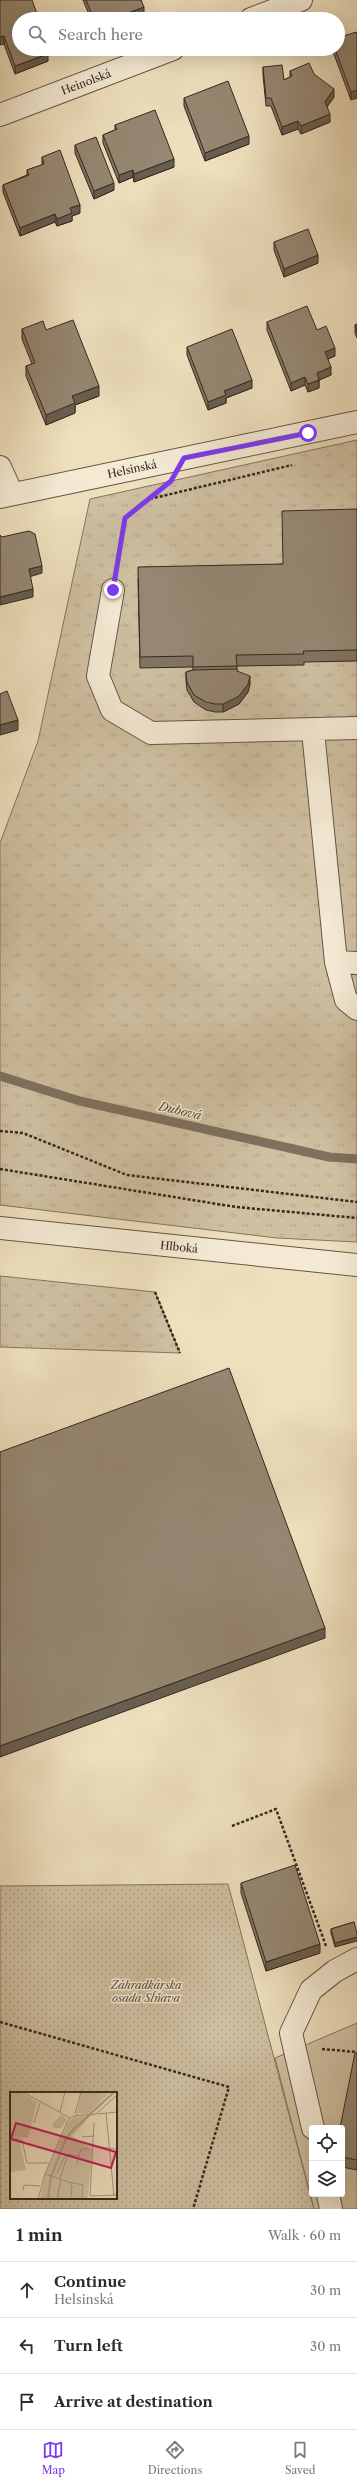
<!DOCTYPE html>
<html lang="en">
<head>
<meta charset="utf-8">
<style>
	body { margin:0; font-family:"Libre Caslon Text",serif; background:#f2f2f3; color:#2b2b33 }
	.controls { position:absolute; right:12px; bottom:12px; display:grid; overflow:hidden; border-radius:4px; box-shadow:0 4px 16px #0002 }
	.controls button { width:36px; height:36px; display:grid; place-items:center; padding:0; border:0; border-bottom:1px solid #e1e1e2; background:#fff; color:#2b2b33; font:20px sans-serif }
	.stop { position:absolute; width:12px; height:12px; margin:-9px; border:3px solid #7c3aed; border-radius:50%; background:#fff }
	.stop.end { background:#7c3aed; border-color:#fff; box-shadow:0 1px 4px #0008 }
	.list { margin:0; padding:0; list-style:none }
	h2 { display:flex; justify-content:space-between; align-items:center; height:52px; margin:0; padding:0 16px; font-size:17px }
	h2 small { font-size:13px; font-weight:400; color:#7c7c81 }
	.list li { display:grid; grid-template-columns:26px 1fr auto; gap:12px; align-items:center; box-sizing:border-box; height:56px; padding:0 16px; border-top:1px solid #e1e1e2 }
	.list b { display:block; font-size:15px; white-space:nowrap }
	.list p { margin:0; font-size:13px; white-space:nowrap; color:#7c7c81 }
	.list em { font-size:13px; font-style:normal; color:#7c7c81 }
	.icon { flex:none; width:22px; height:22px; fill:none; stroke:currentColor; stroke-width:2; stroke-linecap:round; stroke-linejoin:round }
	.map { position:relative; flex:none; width:357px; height:2209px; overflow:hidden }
	.search { position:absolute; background:#fff; box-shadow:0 4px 16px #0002; left:12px; right:12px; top:12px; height:44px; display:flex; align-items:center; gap:10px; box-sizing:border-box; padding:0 14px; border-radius:22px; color:#7c7c81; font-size:15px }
	.sheet { height:220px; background:#fff }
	nav { display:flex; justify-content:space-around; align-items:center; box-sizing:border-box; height:56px; border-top:1px solid #e1e1e2; background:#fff; font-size:11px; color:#7c7c81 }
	nav a { display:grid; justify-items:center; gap:2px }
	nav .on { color:#7c3aed }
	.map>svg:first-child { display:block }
	.grass { fill:url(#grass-tufts); stroke:#827461 }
	.garden { fill:url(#garden-dots); stroke:#827461; fill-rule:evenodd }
	.pitch { fill:#cfc0a2; stroke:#827461; fill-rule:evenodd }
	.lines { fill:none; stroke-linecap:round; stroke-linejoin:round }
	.stream { stroke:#7e715e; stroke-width:9 }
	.minor-casing { stroke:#635647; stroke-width:24 }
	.path { stroke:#352820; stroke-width:2.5; stroke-dasharray:3 2; stroke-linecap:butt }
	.minor { stroke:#f4ead4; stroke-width:22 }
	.wall { fill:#807462; stroke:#352820 }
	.shaded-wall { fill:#685e50; stroke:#352820 }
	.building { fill:#958772; stroke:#352820 }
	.route { stroke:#7c3aed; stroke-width:5 }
	.labels { text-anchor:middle; stroke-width:3; stroke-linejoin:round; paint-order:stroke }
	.street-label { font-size:11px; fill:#352820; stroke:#f4ead4 }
	.park-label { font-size:11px; font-style:italic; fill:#5c4e40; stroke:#f4ead4 }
	.water-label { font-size:12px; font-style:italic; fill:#5a4c3f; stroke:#f4ead4 }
	.inset-river { fill:none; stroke:#afa188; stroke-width:2 }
	.inset-road { fill:none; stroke:#a4967e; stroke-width:1 }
	.view { fill:#c2185b; fill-opacity:0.15; stroke:#c2185b; stroke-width:2 }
	.inset-edge { fill:none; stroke:#352820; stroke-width:2 }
</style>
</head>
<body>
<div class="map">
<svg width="357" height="2209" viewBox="0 0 357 2209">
	<defs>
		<pattern id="grass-tufts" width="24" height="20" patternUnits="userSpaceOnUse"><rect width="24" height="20" fill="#cfc0a2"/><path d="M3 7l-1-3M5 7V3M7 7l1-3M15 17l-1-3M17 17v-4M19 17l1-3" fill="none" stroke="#b2a58b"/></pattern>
		<pattern id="garden-dots" width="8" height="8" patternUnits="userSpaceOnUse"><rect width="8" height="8" fill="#cfc0a2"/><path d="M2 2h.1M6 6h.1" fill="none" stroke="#b2a58b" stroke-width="1.8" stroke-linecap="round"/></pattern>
	</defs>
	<rect width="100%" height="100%" fill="#eedfbd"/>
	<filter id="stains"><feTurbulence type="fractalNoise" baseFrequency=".005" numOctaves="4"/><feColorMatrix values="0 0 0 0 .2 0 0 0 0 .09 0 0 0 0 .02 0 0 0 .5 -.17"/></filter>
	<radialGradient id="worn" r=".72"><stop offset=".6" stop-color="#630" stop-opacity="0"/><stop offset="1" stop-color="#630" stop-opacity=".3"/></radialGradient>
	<path class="grass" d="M357,440V1242L277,1238L0,1205V843L38,741L90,499Z
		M0,1276L155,1292L180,1353L0,1347Z"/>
	<path class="garden" d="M228,1884L314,2209H0V1886ZM11,2093H116V2198H11Z"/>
	<path class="pitch" d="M357,2023V2209H314L275,2058ZM312,2128H342V2194H312Z"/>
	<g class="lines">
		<path class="stream" d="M0,1076L80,1101L329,1157L357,1159"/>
		<g class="minor-casing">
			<path id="minor" d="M251,19L301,0
				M0,115L173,49
				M0,467L12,494
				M0,497L357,422
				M113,590L98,676L112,710L151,733L357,728
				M313,731L336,962L357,963
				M336,962L346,1000L357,1009
				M0,1228L357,1265
				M313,2128L291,2033L311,1990L335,1971L357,1959
				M328,2194L331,2209"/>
		</g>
		<path class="path" d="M150,499L292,465
			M117,565L125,518L159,492
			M0,1131L23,1133L127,1175L357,1202
			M0,1169L236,1207L357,1218
			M155,1292L180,1353
			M232,1826L276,1809L326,1946
			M0,2022L229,2087L193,2209
			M322,2049L357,2052"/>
		<use href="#minor" class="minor"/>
	</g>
	<path class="wall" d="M0,0L19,19L48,61L15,74L4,44Z
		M83,0H141L144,15L133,19H91Z
		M356,32L351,100L332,49H338Z
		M263,67L284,80L290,77V71L314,74L334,97L327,107L330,122L301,134L298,129L282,135L271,106H266L263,75Z
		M184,98L249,144L205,161L184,106Z
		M115,125L174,167L134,182L133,177L119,183L103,143V135L115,130Z
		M75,145L114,190L94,199L75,153Z
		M42,157L80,213L72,216V221L57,226L55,222L20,236L3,192V185L27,175V170L42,165Z
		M274,242L318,263L284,277L274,250Z
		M267,322L317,330L335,356L328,359L331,375L319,380V388L308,392L305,385L291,391L267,330Z
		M357,324V338L355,333V325Z
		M22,329L46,330L99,396L75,405V413L46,425L26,376V366L32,364L22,339Z
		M187,347L252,388L226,398V403L208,410L187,355Z
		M357,509V661L304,662V665L237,666V671L250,684L248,692L239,704L223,712H215L206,710L194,702L187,690L186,680V672L193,670V667L140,668L138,578L282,564Z
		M241,1883L320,1953L266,1971L241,1893Z
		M354,1922L335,1947L331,1933V1929Z
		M357,2053V2170L342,2167V2128Z"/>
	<path class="shaded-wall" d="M144,7V15L133,19H115V18Z
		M4,36V44L0,45V37Z
		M48,54V61L15,74V66Z
		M334,89V97L325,109V102Z
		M357,90V98L351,100V92Z
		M330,114V122L301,134V126Z
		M298,121V129L282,135V127Z
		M249,136V144L205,161V153Z
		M174,159V167L134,182V174Z
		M133,170V177L119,183V175Z
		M114,183V190L94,199V191Z
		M80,205V213L72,216V221L57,226V219L70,208Z
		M55,214V222L20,236V228Z
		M318,255V263L284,277V269Z
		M335,348V356L325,360V352Z
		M331,367V375L317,381V373Z
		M305,377V385L291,391V383Z
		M252,380V388L226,398V403L208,410V402L224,391Z
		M319,380V388L308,392V384Z
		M99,386V396L75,405V413L46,425V415L72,396Z
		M42,566V573L29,577V569Z
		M33,589V597L0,605V597Z
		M250,676V684L248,692L239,704L223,712V704Z
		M18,720V730L0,735V725Z
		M325,1628V1638L0,1757V1746Z
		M357,1937V1941L335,1947V1943Z
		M320,1944V1953L266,1971V1962Z"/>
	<path class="building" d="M0,0H32L39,19H19V49H47L48,54L15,66L4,36L0,37Z
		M86,0H141L144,7L115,18V19H94Z
		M356,32L357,35V90L351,92L335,49H338V38Z
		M309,63L314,74L334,89L325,102L330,114L301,126L298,121L282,127L271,98H266L263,67L282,65L284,80L292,76L290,71Z
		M228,81L249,136L205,153L184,98Z
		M155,110L174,159L134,174L133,170L119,175L103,135L117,129L115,125Z
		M96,137L114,183L94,191L75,145Z
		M60,150L80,205L70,208L72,213L57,219L55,214L20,228L3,185L29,175L27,170L44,164L42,157Z
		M308,229L318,255L284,269L274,242Z
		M307,306L317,330L326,326L335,348L325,352L331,367L317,373L319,380L308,384L305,377L291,383L267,322Z
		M73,320L99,386L72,396L75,403L46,415L26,366L35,363L22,329L43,321L46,330Z
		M357,324V331L355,325Z
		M232,329L252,380L224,391L226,395L208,402L187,347Z
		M357,509V650L303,651L304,654L236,655L237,666L193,667V656L140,657L138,567L283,564L282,511Z
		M29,531L35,534L42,566L29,569L33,589L0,597V535L2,537Z
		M237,669V671L250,676L248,684L239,696L223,704H215L206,702L194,695L187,682L186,672L193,670Z
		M7,691L18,720L0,725V694Z
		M229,1368L325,1628L0,1746V1452Z
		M295,1865L320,1944L266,1962L241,1883Z
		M354,1922L357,1933V1937L335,1943L331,1929Z
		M355,2053H357V2160L342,2157V2128H340Z"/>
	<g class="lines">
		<path class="route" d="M113,590L125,518L171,481L184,458L308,433"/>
	</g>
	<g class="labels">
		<g class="street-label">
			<text transform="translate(86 82) rotate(-21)" y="4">Heinolská</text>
			<text transform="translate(132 469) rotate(-12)" y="4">Helsinská</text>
			<text transform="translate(179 1247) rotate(6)" y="4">Hlboká</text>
		</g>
		<g class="park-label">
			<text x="146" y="1989">Záhradkárska<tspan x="146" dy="13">osada Sĺňava</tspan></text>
		</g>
		<g class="water-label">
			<text transform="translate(180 1111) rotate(13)" y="4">Dubová</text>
		</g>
	</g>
	<g transform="translate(10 2092)">
		<rect width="107" height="107" fill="#eedfbd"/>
		<path d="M100,0L78,22L67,21L71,1ZM51,23L57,27L51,36H44L42,33ZM80,24L62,44L82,57L78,106L107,107H30L35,83L59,29L64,25Z" fill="#cfc0a2"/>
		<path d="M0,0H11L27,10L18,46L0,45Z" fill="#cfc0a2"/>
		<path d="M0,45L9,46L16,78L0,80Z" fill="#cfc0a2"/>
		<path class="inset-river" d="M38,107L41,85L55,49L60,41L104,0"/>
		<path class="inset-road" d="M13,0L60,26M50,20L55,0M96,21L104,104M88,22L107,20M68,23L65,21L71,0M24,31L30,11M84,31L80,104L107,103M72,45L84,44M0,46L12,48L17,71H39M83,54L107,57M67,72L71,57H78M47,81L55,63L58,62M35,82L59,90L62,95L61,105M50,86L58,62L69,64M59,90L73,93L72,106M13,98L14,93L30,94M28,107L35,82L58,28L63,24L86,22L107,3M47,107L51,87"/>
		<path class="view" d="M6,31L106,60L101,76L1,47Z"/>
		<rect width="107" height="107" class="inset-edge"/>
	</g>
	<rect width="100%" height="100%" filter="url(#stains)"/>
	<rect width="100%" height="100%" fill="url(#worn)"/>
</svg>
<div class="controls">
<button><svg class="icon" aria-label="locate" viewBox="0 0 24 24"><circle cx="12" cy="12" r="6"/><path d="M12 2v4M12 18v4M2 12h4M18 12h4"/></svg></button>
<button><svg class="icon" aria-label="layers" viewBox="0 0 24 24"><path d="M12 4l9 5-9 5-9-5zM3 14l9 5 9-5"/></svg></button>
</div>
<div class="stop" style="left:308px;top:433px"></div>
<div class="stop end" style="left:113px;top:590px"></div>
<div class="search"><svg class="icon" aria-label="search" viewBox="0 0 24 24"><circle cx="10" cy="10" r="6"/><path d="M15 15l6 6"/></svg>Search here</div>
</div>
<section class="sheet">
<h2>1 min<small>Walk · 60 m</small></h2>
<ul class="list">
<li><svg class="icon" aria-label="ahead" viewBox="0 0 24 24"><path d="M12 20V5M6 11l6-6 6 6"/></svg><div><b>Continue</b><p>Helsinská</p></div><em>30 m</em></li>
<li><svg class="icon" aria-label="left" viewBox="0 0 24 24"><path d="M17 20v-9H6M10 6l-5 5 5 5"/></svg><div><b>Turn left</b></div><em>30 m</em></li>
<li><svg class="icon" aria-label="arrive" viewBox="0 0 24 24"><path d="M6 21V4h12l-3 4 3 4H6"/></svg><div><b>Arrive at destination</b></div></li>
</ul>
</section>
<nav>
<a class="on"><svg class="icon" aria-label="map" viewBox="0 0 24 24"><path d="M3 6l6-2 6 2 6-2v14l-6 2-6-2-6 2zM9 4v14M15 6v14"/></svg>Map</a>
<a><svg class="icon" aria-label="directions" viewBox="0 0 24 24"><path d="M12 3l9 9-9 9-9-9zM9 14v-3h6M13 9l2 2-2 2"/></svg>Directions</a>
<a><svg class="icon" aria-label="saved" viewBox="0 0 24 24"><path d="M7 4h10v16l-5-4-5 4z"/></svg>Saved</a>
</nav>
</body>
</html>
